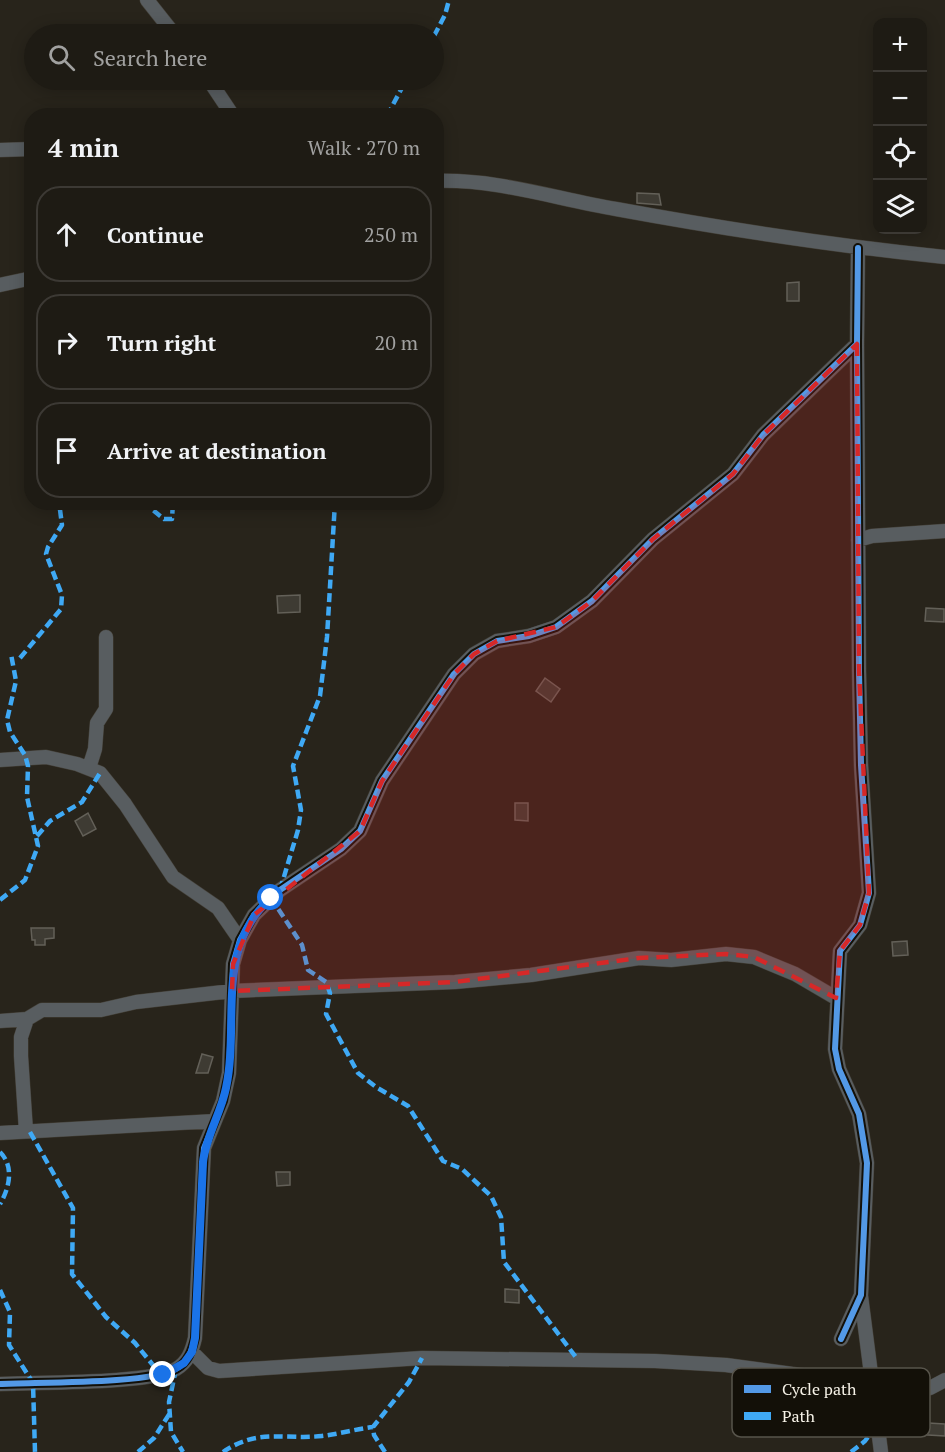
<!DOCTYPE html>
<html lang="en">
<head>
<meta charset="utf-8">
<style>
	body { margin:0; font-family:"PT Serif",serif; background:#2b2822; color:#f1f3f6 }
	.controls { position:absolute; right:18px; top:18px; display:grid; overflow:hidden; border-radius:12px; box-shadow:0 3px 15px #0003 }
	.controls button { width:54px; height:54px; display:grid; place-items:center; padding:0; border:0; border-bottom:2px solid #3c3934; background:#1e1b14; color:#f1f3f6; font:30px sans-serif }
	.stop { position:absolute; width:18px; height:18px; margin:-14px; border:4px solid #1a73e8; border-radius:50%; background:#fff }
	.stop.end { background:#1a73e8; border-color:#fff; box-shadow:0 2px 6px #0008 }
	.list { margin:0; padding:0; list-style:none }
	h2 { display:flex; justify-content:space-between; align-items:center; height:78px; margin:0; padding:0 24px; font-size:26px }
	h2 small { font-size:20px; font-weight:400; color:#a1a1a0 }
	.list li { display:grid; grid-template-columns:39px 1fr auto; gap:18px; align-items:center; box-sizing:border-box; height:96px; margin:0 12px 12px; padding:0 12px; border:2px solid #3c3934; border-radius:24px }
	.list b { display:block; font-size:22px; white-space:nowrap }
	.list em { font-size:20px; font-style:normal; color:#a1a1a0 }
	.icon { flex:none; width:33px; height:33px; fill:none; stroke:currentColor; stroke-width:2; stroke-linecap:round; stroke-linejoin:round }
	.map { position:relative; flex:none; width:945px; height:1452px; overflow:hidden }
	.search { position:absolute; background:#1e1b14; box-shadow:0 3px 15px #0003; left:24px; top:24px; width:420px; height:66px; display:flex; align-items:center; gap:15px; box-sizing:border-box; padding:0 21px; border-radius:33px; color:#a1a1a0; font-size:22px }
	.panel { position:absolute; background:#1e1b14; box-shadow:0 3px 15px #0003; left:24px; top:108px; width:420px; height:402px; border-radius:24px }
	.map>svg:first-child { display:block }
	.building { fill:#3e3b33; stroke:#636058; stroke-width:1.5 }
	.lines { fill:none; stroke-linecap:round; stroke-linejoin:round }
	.street-casing { stroke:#444038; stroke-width:15 }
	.street { stroke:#585d60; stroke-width:14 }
	.quiet { stroke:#3fa9f5; stroke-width:4.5; stroke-dasharray:9 4.5; stroke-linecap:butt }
	.cycleway-casing { stroke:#131008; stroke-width:10 }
	.cycleway { stroke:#5399e6; stroke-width:6 }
	.route { stroke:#1a73e8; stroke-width:8 }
	.marked { fill:#d62828; fill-opacity:0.2; stroke:#d62828; stroke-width:4.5; stroke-dasharray:12 8; stroke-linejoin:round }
	.key { fill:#131008; stroke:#57544b; stroke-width:1.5 }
	.key-label { font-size:16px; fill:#f6f2e7 }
</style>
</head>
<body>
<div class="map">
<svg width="945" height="1452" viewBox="0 0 945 1452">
	<rect width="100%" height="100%" fill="#28241b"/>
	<path class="building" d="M637,193L659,194L661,205L637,203Z
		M799,282V301H787V283Z
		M300,595V612L278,613L277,596Z
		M926,608L944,609V622L925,621Z
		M545,678L560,689L551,702L536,691Z
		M515,803H528V821L515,820Z
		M88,813L96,829L83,836L75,821Z
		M31,928H54V938L45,939V945H35V940H32Z
		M907,941L908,955L893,956L892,942Z
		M202,1054L213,1057L208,1073H196Z
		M276,1172H290V1185L277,1186Z
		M505,1289L519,1290V1303L505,1302Z
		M912,1422L945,1424V1436L911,1434Z"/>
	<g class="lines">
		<g class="street-casing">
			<path id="street" d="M147,0L174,34
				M209,80L233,116
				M0,150L32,149
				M436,181C498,179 556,199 616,209C725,229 835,246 945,257
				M0,285L32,278
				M858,540L872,536L945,531
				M0,760L46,757L77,764L100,773L125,804L173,877L218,908L240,940
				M89,768L95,749L97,723L106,709V637
				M0,1021L27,1019
				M26,1131L21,1056V1037L27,1019L42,1010H101L136,1002L232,991L455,982L531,975L639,958L671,960L726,954L754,957L795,974L836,998
				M0,1133L215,1121
				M861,1296L881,1452
				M841,1339L861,1295L867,1163L859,1114L839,1069L835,1049L840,951L860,925L869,893L861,765L859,671L857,344
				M192,1352L208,1368L219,1371L422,1358L655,1361L726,1365L903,1389L930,1388L945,1380
				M0,1384C36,1382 151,1384 176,1369C188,1362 192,1351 195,1338L204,1148L223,1101L229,1073L233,964L240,940L254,915L280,890L341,849L360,831L382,781L454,674L474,654L497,641L529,636L556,627L592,601L653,539L733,474L763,435L857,344L858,248"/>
		</g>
		<use href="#street" class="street"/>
		<path class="quiet" d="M434,36L445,15L449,0
			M387,116L406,80
			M143,502L164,519H172L173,502
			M20,658L61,609L62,595L46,554L48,547L62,525L59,502
			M37,836L50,821L82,802L100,773
			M280,890L298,830L301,810L293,766L320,696L327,637L335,502
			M271,898L302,945L308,970L326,982L330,993L326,1014L358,1073L376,1087L408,1106L443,1161L462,1169L491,1196L501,1217L504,1262L578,1360
			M0,900L25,880L38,846L27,797L28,766L25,755L10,732L7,720L16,681L11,654
			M30,1132L73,1208L72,1274L106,1317L135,1343L161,1375
			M0,1152C14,1166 10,1187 0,1204
			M0,1290L10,1312L9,1345L33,1383L35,1452
			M176,1369L169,1402L171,1432L183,1452
			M138,1452L154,1438L170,1413
			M223,1452C258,1428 284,1440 322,1436C339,1434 356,1429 373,1427
			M385,1452L374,1435L373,1427L409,1382L422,1358
			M851,1452L865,1441L877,1425"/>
		<g class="cycleway-casing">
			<path id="cycleway" d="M841,1339L861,1295L867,1163L859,1114L839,1069L835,1049L840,951L860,925L869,893L861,765L859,671L857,344
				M0,1384C36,1382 151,1384 176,1369C188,1362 192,1351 195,1338L204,1148L223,1101L229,1073L233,964L240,940L254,915L280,890L341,849L360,831L382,781L454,674L474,654L497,641L529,636L556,627L592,601L653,539L733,474L763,435L857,344L858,248"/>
		</g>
		<use href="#cycleway" class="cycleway"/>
	</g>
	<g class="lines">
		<path class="route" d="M163,1375L184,1363L192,1352L195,1338L203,1162C206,1136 221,1113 226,1088C240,1022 214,948 271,898"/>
	</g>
	<path class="marked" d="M857,344L859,671L869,893L860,925L840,951L836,998L754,957L726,954L639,958L455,982L232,991L233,964L254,915L360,831L382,781L454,674L474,654L497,641L556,627L592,601L653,539L733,474L763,435Z"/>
	<rect x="732" y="1368" width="198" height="69" rx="9" class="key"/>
	<rect x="744" y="1385" width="27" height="8" fill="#5399e6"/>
	<rect x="744" y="1412" width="27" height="8" fill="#3fa9f5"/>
	<g class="key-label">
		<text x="782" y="1395">Cycle path</text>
		<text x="782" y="1422">Path</text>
	</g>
</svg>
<div class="controls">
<button>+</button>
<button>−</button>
<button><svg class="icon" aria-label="locate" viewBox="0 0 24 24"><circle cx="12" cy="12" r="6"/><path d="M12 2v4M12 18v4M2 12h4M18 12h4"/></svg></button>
<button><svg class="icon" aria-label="layers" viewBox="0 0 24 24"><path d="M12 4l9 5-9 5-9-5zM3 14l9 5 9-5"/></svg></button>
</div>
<div class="stop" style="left:271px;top:898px"></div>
<div class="stop end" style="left:163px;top:1375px"></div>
<div class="search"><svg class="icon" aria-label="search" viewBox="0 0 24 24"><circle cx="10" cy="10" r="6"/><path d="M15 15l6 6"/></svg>Search here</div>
<section class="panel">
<h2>4 min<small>Walk · 270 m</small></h2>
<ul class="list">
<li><svg class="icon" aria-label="ahead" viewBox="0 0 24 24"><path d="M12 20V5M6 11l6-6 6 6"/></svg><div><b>Continue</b></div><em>250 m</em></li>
<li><svg class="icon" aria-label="right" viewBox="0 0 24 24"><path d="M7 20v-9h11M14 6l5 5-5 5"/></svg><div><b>Turn right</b></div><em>20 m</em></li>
<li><svg class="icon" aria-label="arrive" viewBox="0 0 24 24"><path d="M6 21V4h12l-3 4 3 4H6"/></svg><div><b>Arrive at destination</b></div></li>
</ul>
</section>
</div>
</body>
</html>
